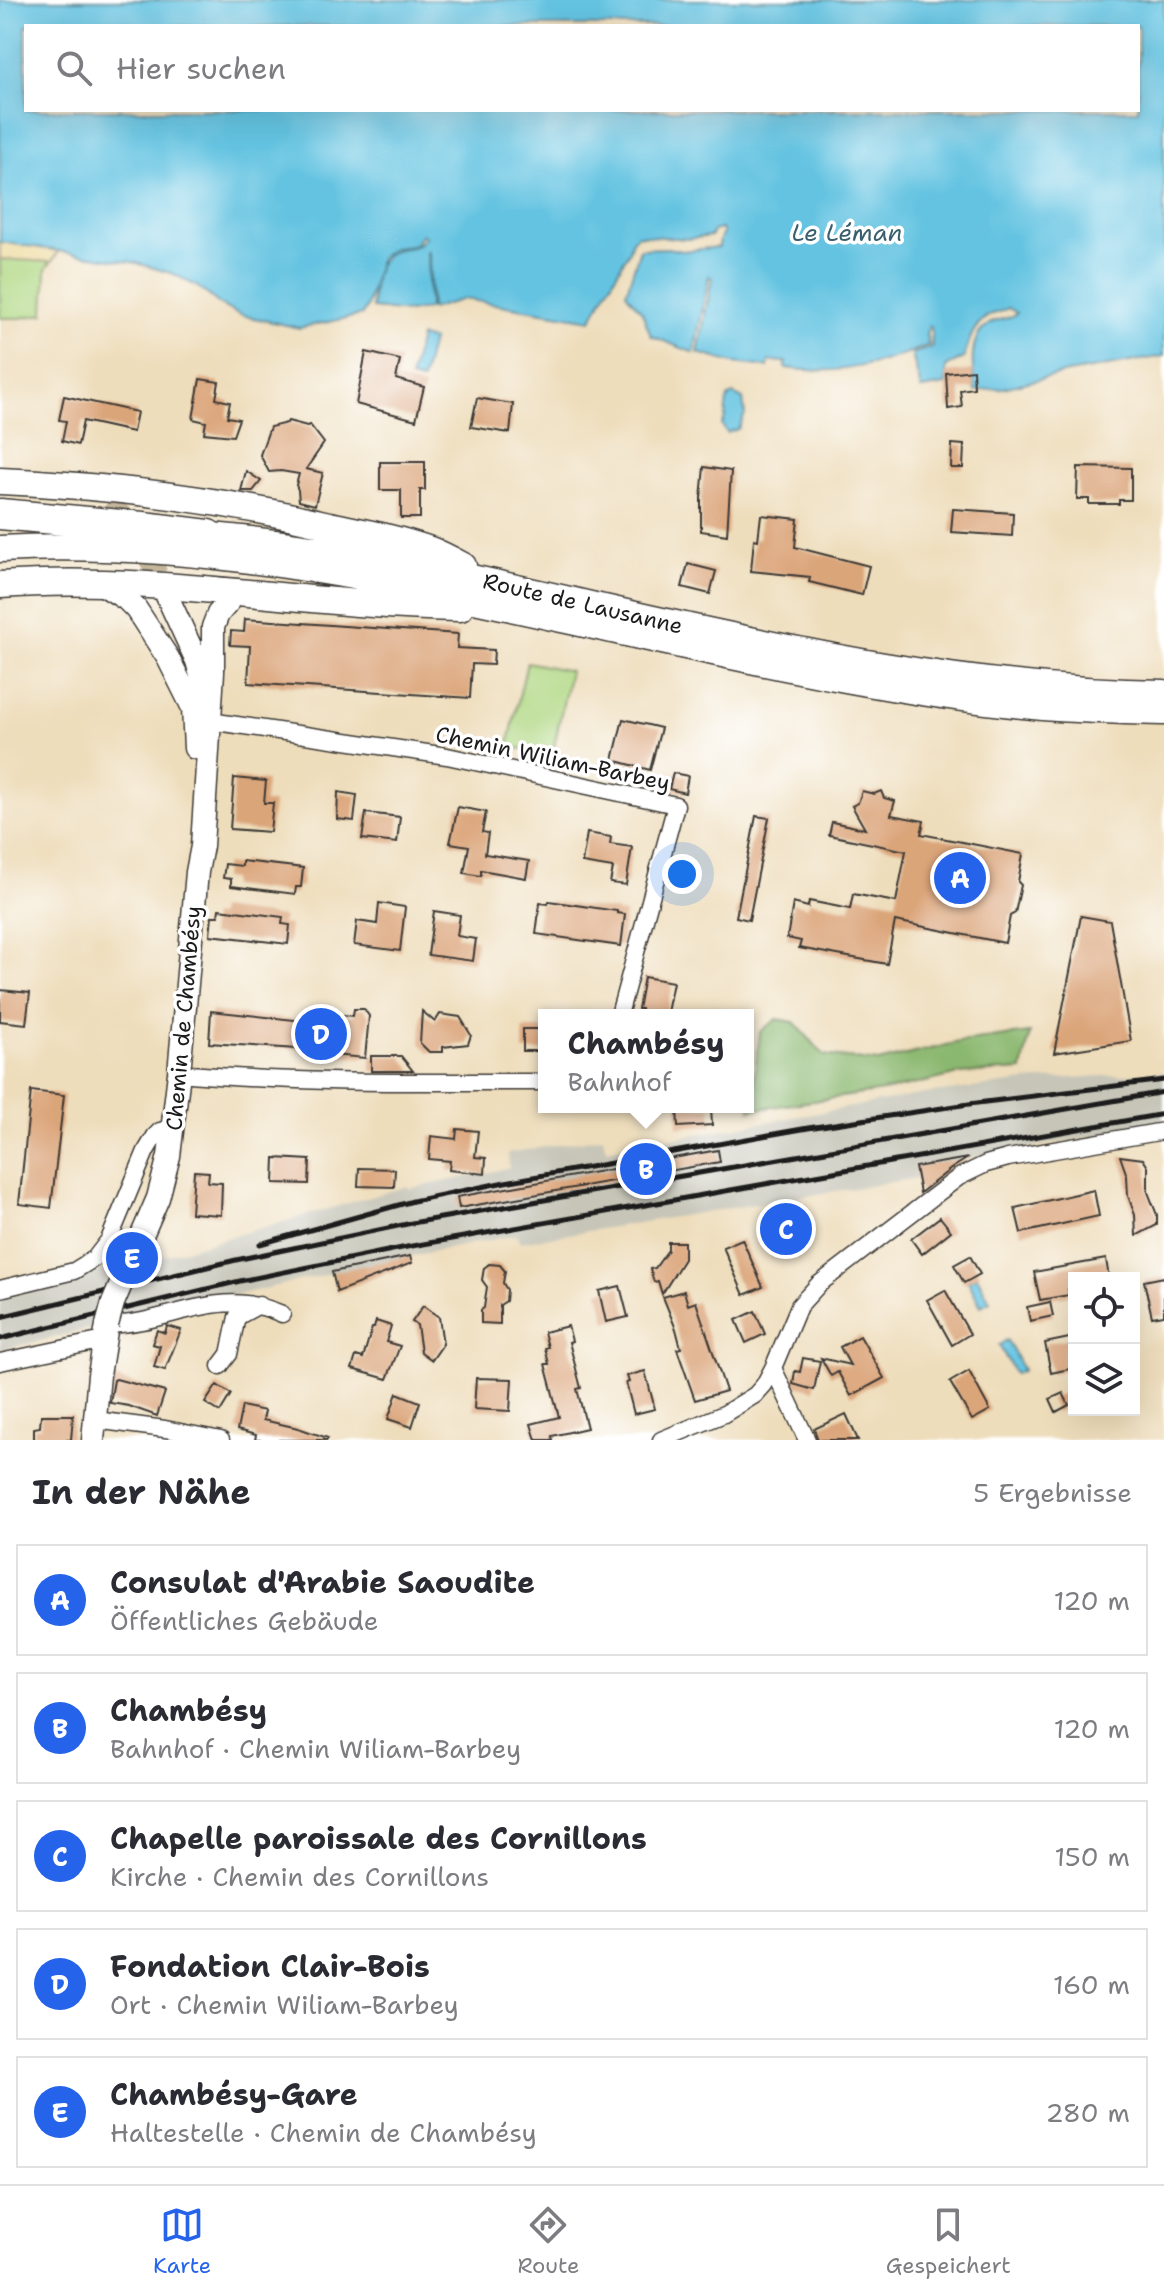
<!DOCTYPE html>
<html lang="de">
<head>
<meta charset="utf-8">
<style>
	body { margin:0; font-family:"Shantell Sans",sans-serif; background:#f2f2f3; color:#2b2b33 }
	.controls { position:absolute; right:24px; bottom:24px; display:grid; overflow:hidden; border-radius:0px; box-shadow:0 8px 32px #0002 }
	.controls button { width:72px; height:72px; display:grid; place-items:center; padding:0; border:0; border-bottom:2px solid #e1e1e2; background:#fff; color:#2b2b33; font:40px sans-serif }
	.you { position:absolute; left:682px; top:874px; width:28px; height:28px; margin:-20px; border:6px solid #fff; border-radius:50%; background:#1a73e8; box-shadow:0 0 0 12px #1a73e833 }
	.badge { display:grid; place-items:center; width:52px; height:52px; border-radius:50%; background:#2563eb; color:#fff; font-size:26px; font-weight:700 }
	.pin { position:absolute; translate:-50% -50%; border:4px solid #fff; box-shadow:0 2px 8px #0006 }
	.popup { position:absolute; left:538px; top:1009px; width:216px; height:104px; box-sizing:border-box; display:grid; place-content:center; border-radius:0px; background:#fff; filter:drop-shadow(0 2px 6px #0005); font-size:26px; white-space:nowrap; color:#7c7c81 }
	.popup b { font-size:30px; color:#2b2b33 }
	.popup::after { content:''; position:absolute; left:50%; top:100%; margin-left:-16px; border:16px solid transparent; border-top-color:#fff }
	.list { margin:0; padding:0; list-style:none }
	h2 { display:flex; justify-content:space-between; align-items:center; height:104px; margin:0; padding:0 32px; font-size:34px }
	h2 small { font-size:26px; font-weight:400; color:#7c7c81 }
	.list li { display:grid; grid-template-columns:52px 1fr auto; gap:24px; align-items:center; box-sizing:border-box; height:112px; margin:0 16px 16px; padding:0 16px; border:2px solid #e1e1e2; border-radius:0px }
	.list b { display:block; font-size:30px; white-space:nowrap }
	.list p { margin:0; font-size:26px; white-space:nowrap; color:#7c7c81 }
	.list em { font-size:26px; font-style:normal; color:#7c7c81 }
	.icon { flex:none; width:44px; height:44px; fill:none; stroke:currentColor; stroke-width:2; stroke-linecap:round; stroke-linejoin:round }
	.map { position:relative; flex:none; width:1164px; height:1440px; overflow:hidden }
	.search { position:absolute; background:#fff; box-shadow:0 8px 32px #0002; left:24px; right:24px; top:24px; height:88px; display:flex; align-items:center; gap:20px; box-sizing:border-box; padding:0 28px; border-radius:0px; color:#7c7c81; font-size:30px }
	.sheet { height:744px; background:#fff }
	nav { display:flex; justify-content:space-around; align-items:center; box-sizing:border-box; height:112px; border-top:2px solid #e1e1e2; background:#fff; font-size:22px; color:#7c7c81 }
	nav a { display:grid; justify-items:center; gap:4px }
	nav .on { color:#2563eb }
	.map>svg:first-child { display:block }
	.industrial { fill:#c6c5b8 }
	.green { fill:#afd781; stroke:#667a4e; stroke-width:2 }
	.forest { fill:#8bb86f; stroke:#546a46; stroke-width:2 }
	.sand { fill:#eeda9e; stroke:#857b5d; stroke-width:2 }
	.water { fill:#63c3e1; stroke:#40707e; stroke-width:2; fill-rule:evenodd }
	.building { fill:#dba57a }
	.lines { fill:none; stroke-linecap:round; stroke-linejoin:round }
	.secondary-tunnel { stroke:#c4b69b; stroke-width:22; stroke-dasharray:22 11; stroke-linecap:butt }
	.street-casing { stroke:#3c3934; stroke-width:19 }
	.secondary-casing { stroke:#3c3934; stroke-width:25 }
	.primary-casing { stroke:#3c3934; stroke-width:29 }
	.highway-casing { stroke:#3c3934; stroke-width:33 }
	.street { stroke:#fff; stroke-width:16 }
	.secondary { stroke:#fff; stroke-width:22 }
	.primary { stroke:#fff; stroke-width:26 }
	.highway { stroke:#fff; stroke-width:30 }
	.rail { stroke:#1c1c1c; stroke-width:5 }
	.secondary-bridge-casing { stroke:#3c3934; stroke-width:25; stroke-linecap:butt }
	.secondary-bridge { stroke:#fff; stroke-width:22 }
	.labels { text-anchor:middle; stroke-width:7; stroke-linejoin:round; paint-order:stroke }
	.street-label { font-size:22px; fill:#1c1c1c; stroke:#fff }
	.water-label { font-size:24px; font-style:italic; fill:#385f6b; stroke:#fff }
</style>
</head>
<body>
<div class="map">
<svg width="1164" height="1440" viewBox="0 0 1164 1440">
	<rect width="100%" height="100%" fill="#fff"/>
	<filter id="ink" filterUnits="userSpaceOnUse"><feTurbulence type="fractalNoise" baseFrequency=".0125" numOctaves="2"/><feDisplacementMap in="SourceGraphic" scale="16" xChannelSelector="R" yChannelSelector="G"/><feConvolveMatrix kernelMatrix="1 2 1 2 8 2 1 2 1" color-interpolation-filters="sRGB"/></filter>
	<filter id="wash" filterUnits="userSpaceOnUse"><feTurbulence type="fractalNoise" baseFrequency=".006" numOctaves="4" result="noise"/><feDisplacementMap in="SourceGraphic" scale="32" xChannelSelector="R" yChannelSelector="G"/><feGaussianBlur stdDeviation="1.8" result="paint"/><feColorMatrix in="noise" values="0 0 0 0 0 0 0 0 0 0 0 0 0 0 0 0 0 1.4 0 .05"/><feComposite in="paint" operator="in"/></filter>
	<g filter="url(#wash)">
		<rect width="100%" height="100%" fill="#edb"/>
		<path class="industrial" d="M1164,1072V1125L916,1167L917,1178L520,1242L516,1235L371,1264L0,1350V1298L69,1281L158,1252L160,1257L408,1186L409,1189L509,1168L508,1153L603,1137L606,1150L925,1094L1025,1081Z"/>
		<path class="green" d="M0,242L60,250L46,269L44,314L20,318H0Z
			M527,662L570,671L552,756L508,746Z"/>
		<path class="forest" d="M777,1019L794,1022L824,1055L878,1062L959,1042L1030,1033L1022,1070L960,1074L890,1090L750,1110L760,1032Z"/>
		<path class="sand" d="M0,242L60,250L51,262L0,259Z"/>
		<path class="water" d="M0,0H1164V356L1062,374L1003,388L975,391C973,370 967,338 988,325C997,318 1009,320 1017,313L1008,308C1002,312 997,312 990,315C973,324 969,341 964,358L946,367V385L921,389L912,354L932,347L931,327L929,325L926,334L929,345C881,364 837,376 785,368L786,362L769,361L768,367L733,363L698,353L712,278L709,276L694,353L651,336L642,312L626,293L640,249L668,248L682,251L719,247L720,239L723,233L721,229L713,231L711,236L687,239L638,235L632,240L629,251L591,320L464,299L431,309L429,252H427L429,309L408,312L372,308C372,290 374,256 396,250C411,246 413,251 425,237L422,234L414,245L393,248L380,258L367,306L362,315L299,328L241,315L223,307L198,287L174,274L137,263L0,242ZM26,26H1138V110H26Z
			M420,337L432,340L422,381L410,378Z
			M733,394L743,399L745,414L738,429L727,433L722,425C728,414 724,404 729,396Z
			M977,1276L990,1301L981,1306L968,1281Z
			M1007,1340L1023,1370L1015,1374L999,1345Z"/>
		<g id="blocks">
			<path class="building" d="M366,352L400,360L396,379L424,387L416,420L356,404Z
				M973,370L974,388L960,390L962,407L948,409L946,373Z
				M200,379L219,382L216,399L230,402L227,417L239,419L233,436L204,433L206,422L193,419Z
				M64,396L137,412L133,432L83,421L78,445L62,441L66,421L59,420Z
				M477,398L513,404L510,433L471,427Z
				M288,421L307,426L310,425L324,443L306,469L323,473L315,505L299,501L298,490L296,485L299,474L281,471L269,472L260,455L270,427L287,423Z
				M952,444L964,445L963,468H951Z
				M380,462H425V490H420V518H401V490H380Z
				M704,467L731,471L727,535L701,531V498Z
				M1078,467L1131,468V500H1119V504H1089V499H1077Z
				M246,471L261,481L253,491H241Z
				M953,509L1013,513L1012,536L951,532Z
				M761,515L798,519L795,547L869,566L862,595L809,582L810,577L751,571L754,539L758,540Z
				M688,564L716,571L710,594L682,587Z
				M245,619L458,634L457,648L494,650L493,665L472,664L470,698L248,683L250,646L230,645L231,631L244,632Z
				M623,719L661,728L650,770L613,760Z
				M673,773L688,776L685,793L669,789Z
				M234,778L266,781L264,803H273L270,832L230,829Z
				M862,791L874,794L881,791L884,798L895,801L891,815L924,821L921,834L1023,854L1018,882L1021,885L1015,913L1010,916L1005,943L895,921L887,964L799,948L801,941L787,938L793,903L808,907L809,901L850,909L853,894L896,902L906,851L829,835L832,822L865,829L852,806L858,803Z
				M338,792L357,795L354,821L337,819Z
				M458,807L486,812L482,832L488,833L485,854L529,861L526,878L481,870V876L464,873L469,846L450,843Z
				M366,813L400,817L397,843L362,839Z
				M756,816L769,818L749,920L736,917Z
				M587,833L611,837L610,844L632,847L626,885L610,883L613,868L582,863Z
				M242,861L303,868L301,887H296L295,894L231,886V879L223,878L225,864L242,866Z
				M549,901L617,911V913L625,914L621,946L536,934L540,903L548,904Z
				M379,903L405,907L400,951L354,945L357,921L377,924Z
				M219,909L283,917L282,924L290,925L288,944L210,935L212,916H218Z
				M434,911L460,915L457,936L476,939L473,961L428,955Z
				M1081,916L1110,921L1131,1041L1054,1053Z
				M644,977L673,982L667,1013L640,1015L641,1009H638Z
				M0,990L30,993L26,1024L0,1021Z
				M354,1009H364L369,1016L365,1058L310,1053L311,1050L209,1043L211,1011L313,1022V1012L353,1016Z
				M422,1011L435,1022L440,1014L460,1017L471,1035L468,1044L443,1047V1052H429L420,1043Z
				M523,1029H544V1051H523Z
				M371,1056H401L413,1071H371Z
				M31,1091L64,1095L51,1208L19,1204Z
				M677,1107H711L712,1125L678,1127Z
				M457,1129L478,1131L475,1157L486,1158L485,1174L449,1170L450,1161L429,1159L431,1136L456,1139Z
				M718,1150L720,1162L459,1208L457,1197Z
				M1120,1156L1143,1159L1148,1167V1192L1157,1215V1225L1136,1236L1135,1215L1128,1196L1127,1176Z
				M275,1158L310,1160L309,1184L274,1183Z
				M968,1158L952,1168L920,1193L915,1167Z
				M359,1168L395,1169L394,1187L358,1186Z
				M194,1171L209,1172L208,1182L222,1183L221,1215L191,1213Z
				M1094,1190L1099,1216L1021,1233L1015,1208Z
				M778,1205L808,1237L793,1252L763,1220Z
				M940,1217L951,1231L922,1254L911,1239Z
				M742,1239L763,1287L744,1295L723,1247Z
				M668,1242H684V1259L662,1294L658,1281L654,1282L650,1269L655,1268L668,1250Z
				M410,1256L412,1263L337,1292L332,1272Z
				M970,1256L980,1274L964,1283L954,1265Z
				M1106,1259L1109,1278H1074V1288L1068,1289L1069,1295L1040,1300L1034,1272Z
				M489,1264L500,1265L505,1271L503,1283L507,1290L506,1301L500,1305V1324L481,1323V1310L484,1308L487,1287L482,1280L484,1268Z
				M1164,1277V1315L1152,1317L1144,1281Z
				M620,1286L628,1317L606,1322L599,1291Z
				M945,1290L970,1334L952,1345L927,1300Z
				M684,1291L688,1305L696,1302L726,1391L695,1400L677,1349L681,1348L676,1329L663,1297Z
				M1050,1302L1053,1316L1030,1321L1027,1307Z
				M423,1306L439,1317L443,1344L432,1360L421,1352L417,1325L412,1322Z
				M755,1311L765,1334L746,1343L736,1320Z
				M376,1321L391,1326L386,1342L400,1346L387,1379L352,1369L356,1356L363,1358L372,1328H374Z
				M167,1326L181,1330L165,1370L154,1367L160,1346L152,1344L157,1330L165,1333Z
				M568,1326L572,1341L569,1342L581,1388L577,1389L587,1428L552,1436L553,1440H536L531,1424L559,1417L545,1364H549L545,1348L548,1347L544,1332Z
				M860,1336L884,1378L851,1396L838,1372L831,1376L821,1358L850,1365L840,1347Z
				M1074,1337V1368L1051,1373L1045,1343Z
				M803,1358L820,1361L814,1390L793,1384L795,1371L800,1372Z
				M645,1371L655,1409L634,1414L626,1383L629,1382L627,1376Z
				M969,1371L990,1410L972,1420L950,1382Z
				M476,1378L512,1379L510,1411L474,1409Z
				M116,1379L165,1392L157,1416L129,1406L110,1403L114,1380Z
				M217,1385L231,1394L220,1412L205,1403Z
				M397,1393L420,1402L412,1427L388,1419Z
				M1063,1393L1069,1405L1056,1412L1050,1399Z
				M242,1406L265,1411L263,1420L298,1428L328,1438L327,1440H255L256,1435L237,1430Z
				M846,1414L858,1440H818L814,1429Z
				M41,1415H73L71,1440H34V1428L40,1427Z"/>
		</g>
	</g>
	<g filter="url(#ink)">
		<use href="#blocks" fill-opacity="0" stroke="#3c3934" stroke-width="2"/>
		<g class="lines">
			<path class="secondary-tunnel" d="M107,503C138,524 151,564 167,596"/>
			<g class="street-casing">
				<path id="street" d="M210,721L447,756L676,805L619,1015
					M179,1073C301,1084 422,1082 544,1082
					M0,1289L74,1271L95,1258L109,1240L146,1151L155,1136L160,1131L173,1129
					M107,1325C171,1324 217,1285 282,1314
					M0,1362L104,1340
					M220,1366L229,1354L237,1317L259,1305
					M773,1368L807,1440
					M95,1420L165,1429L221,1440
					M661,1440L724,1414L755,1395L764,1385L773,1368L799,1306L819,1284L959,1177L986,1164L1008,1158L1164,1131"/>
			</g>
			<g class="secondary-casing">
				<path id="secondary" d="M100,583L126,599L136,609L168,658L193,708L195,748
					M167,596L197,661L206,693
					M139,1242L158,1198L169,1156L179,1073L197,872L202,846L213,672V627L218,614L237,592
					M93,1440L99,1375L107,1325"/>
			</g>
			<g class="primary-casing">
				<path id="primary" d="M0,481C111,486 220,499 329,525C362,532 397,538 430,550C441,554 452,560 463,566
					M187,534C329,544 466,576 604,608C788,650 974,691 1164,693
					M0,549C222,537 430,591 644,637C776,666 909,695 1043,707C1083,710 1124,711 1164,712
					M0,585C154,573 306,606 460,608"/>
			</g>
			<g class="highway-casing">
				<path id="highway" d="M0,514L143,527L208,535"/>
			</g>
			<use href="#street" class="street"/>
			<use href="#secondary" class="secondary"/>
			<use href="#primary" class="primary"/>
			<use href="#highway" class="highway"/>
			<path class="rail" d="M260,1244L413,1201L505,1182L808,1128L969,1104L1164,1080
				M0,1317L236,1260L412,1223L1164,1092
				M0,1339L240,1281L412,1246L1164,1114"/>
			<g class="secondary-bridge-casing">
				<path id="secondary-bridge" d="M107,1325L113,1303L139,1242"/>
			</g>
			<use href="#secondary-bridge" class="secondary-bridge"/>
		</g>
	</g>
	<g class="labels">
		<g class="street-label">
			<text transform="translate(583 603) rotate(13)" y="8">Route de Lausanne</text>
			<text transform="translate(553 758) rotate(12)" y="8">Chemin Wiliam-Barbey</text>
			<text transform="translate(183 1018) rotate(-85)" y="8">Chemin de Chambésy</text>
		</g>
		<g class="water-label">
			<text x="847" y="241">Le Léman</text>
		</g>
	</g>
</svg>
<div class="controls">
<button><svg class="icon" aria-label="locate" viewBox="0 0 24 24"><circle cx="12" cy="12" r="6"/><path d="M12 2v4M12 18v4M2 12h4M18 12h4"/></svg></button>
<button><svg class="icon" aria-label="layers" viewBox="0 0 24 24"><path d="M12 4l9 5-9 5-9-5zM3 14l9 5 9-5"/></svg></button>
</div>
<div class="you"></div>
<div class="pin badge" style="left:960px;top:878px">A</div>
<div class="pin badge" style="left:646px;top:1169px">B</div>
<div class="popup"><b>Chambésy</b>Bahnhof</div>
<div class="pin badge" style="left:786px;top:1229px">C</div>
<div class="pin badge" style="left:321px;top:1034px">D</div>
<div class="pin badge" style="left:132px;top:1258px">E</div>
<div class="search"><svg class="icon" aria-label="search" viewBox="0 0 24 24"><circle cx="10" cy="10" r="6"/><path d="M15 15l6 6"/></svg>Hier suchen</div>
</div>
<section class="sheet">
<h2>In der Nähe<small>5 Ergebnisse</small></h2>
<ul class="list">
<li><span class="badge">A</span><div><b>Consulat d'Arabie Saoudite</b><p>Öffentliches Gebäude</p></div><em>120 m</em></li>
<li><span class="badge">B</span><div><b>Chambésy</b><p>Bahnhof · Chemin Wiliam-Barbey</p></div><em>120 m</em></li>
<li><span class="badge">C</span><div><b>Chapelle paroissale des Cornillons</b><p>Kirche · Chemin des Cornillons</p></div><em>150 m</em></li>
<li><span class="badge">D</span><div><b>Fondation Clair-Bois</b><p>Ort · Chemin Wiliam-Barbey</p></div><em>160 m</em></li>
<li><span class="badge">E</span><div><b>Chambésy-Gare</b><p>Haltestelle · Chemin de Chambésy</p></div><em>280 m</em></li>
</ul>
</section>
<nav>
<a class="on"><svg class="icon" aria-label="map" viewBox="0 0 24 24"><path d="M3 6l6-2 6 2 6-2v14l-6 2-6-2-6 2zM9 4v14M15 6v14"/></svg>Karte</a>
<a><svg class="icon" aria-label="directions" viewBox="0 0 24 24"><path d="M12 3l9 9-9 9-9-9zM9 14v-3h6M13 9l2 2-2 2"/></svg>Route</a>
<a><svg class="icon" aria-label="saved" viewBox="0 0 24 24"><path d="M7 4h10v16l-5-4-5 4z"/></svg>Gespeichert</a>
</nav>
</body>
</html>
